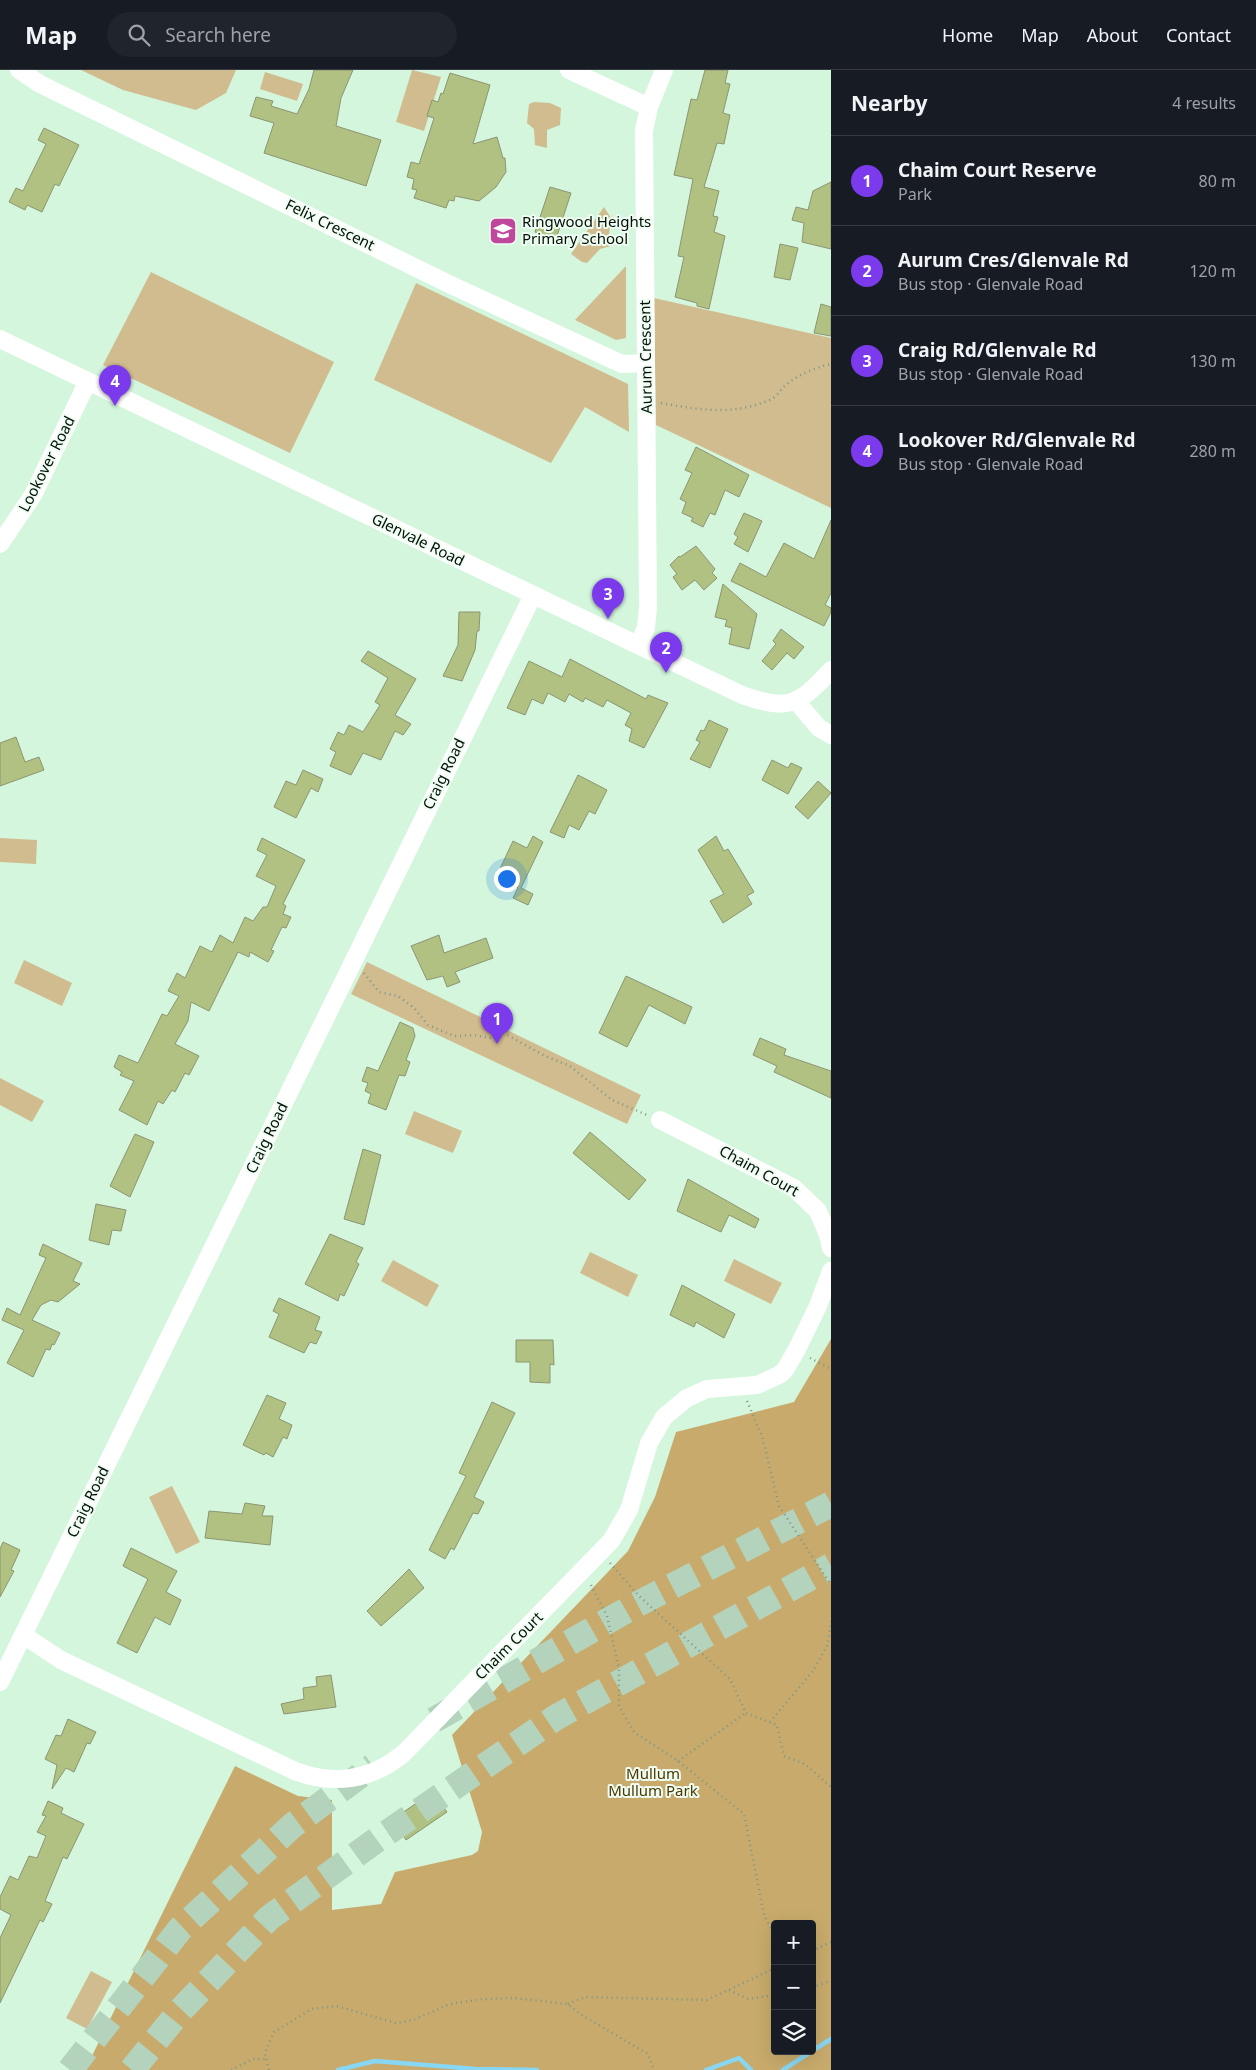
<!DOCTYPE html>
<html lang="en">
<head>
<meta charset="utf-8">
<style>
	body { margin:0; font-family:"Noto Sans",sans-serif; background:#20242c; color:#f1f3f6 }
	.controls { position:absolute; right:15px; bottom:15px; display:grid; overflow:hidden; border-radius:5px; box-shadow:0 5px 20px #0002 }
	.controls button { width:45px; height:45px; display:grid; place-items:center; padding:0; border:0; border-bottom:1px solid #363941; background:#171b24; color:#f1f3f6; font:25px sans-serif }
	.you { position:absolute; left:506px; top:808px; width:18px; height:18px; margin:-12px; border:4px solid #fff; border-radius:50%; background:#1a73e8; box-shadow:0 0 0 8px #1a73e833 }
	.badge { display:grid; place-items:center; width:32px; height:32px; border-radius:50%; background:#7c3aed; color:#fff; font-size:16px; font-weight:700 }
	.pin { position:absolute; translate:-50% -41px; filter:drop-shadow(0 1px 2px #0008) }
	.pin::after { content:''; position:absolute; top:26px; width:18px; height:15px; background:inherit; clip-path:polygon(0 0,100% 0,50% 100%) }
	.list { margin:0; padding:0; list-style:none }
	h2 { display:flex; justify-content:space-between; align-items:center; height:65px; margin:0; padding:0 20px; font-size:21px }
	h2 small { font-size:16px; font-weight:400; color:#9ea1a6 }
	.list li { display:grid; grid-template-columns:32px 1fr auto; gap:15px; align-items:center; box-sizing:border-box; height:90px; padding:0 20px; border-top:1px solid #363941 }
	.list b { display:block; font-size:19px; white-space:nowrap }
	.list p { margin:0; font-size:16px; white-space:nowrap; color:#9ea1a6 }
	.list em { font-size:16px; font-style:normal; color:#9ea1a6 }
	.icon { flex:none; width:28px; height:28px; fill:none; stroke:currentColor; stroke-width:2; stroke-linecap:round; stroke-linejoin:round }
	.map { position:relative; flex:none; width:831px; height:2000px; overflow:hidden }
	header { display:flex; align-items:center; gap:30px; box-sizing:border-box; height:70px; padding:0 25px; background:#171b24; border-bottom:1px solid #363941 }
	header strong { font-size:24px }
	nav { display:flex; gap:28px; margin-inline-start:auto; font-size:18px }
	.search { width:350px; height:45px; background:#20242c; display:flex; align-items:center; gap:12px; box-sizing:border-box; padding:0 18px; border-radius:28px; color:#9ea1a6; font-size:19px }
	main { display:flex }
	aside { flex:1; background:#171b24 }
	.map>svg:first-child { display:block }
	.green { fill:#d1bc90 }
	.forest { fill:#c8ab6c; fill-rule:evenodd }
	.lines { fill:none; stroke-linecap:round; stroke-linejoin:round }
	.stream { stroke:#87d7f4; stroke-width:4.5 }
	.building { fill:#b1c181; stroke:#8c9573 }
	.highway-tunnel { stroke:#b4d3bd; stroke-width:26; stroke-dasharray:26 13; stroke-linecap:butt }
	.path { stroke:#7d9684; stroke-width:2.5; stroke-dasharray:1 4; stroke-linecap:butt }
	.minor { stroke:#fff; stroke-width:18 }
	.labels { text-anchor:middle; stroke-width:4; stroke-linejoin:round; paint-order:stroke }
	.poi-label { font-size:15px; fill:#040f07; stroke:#effdf3; text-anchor:start }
	.street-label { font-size:15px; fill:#040f07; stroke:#effdf3 }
	.park-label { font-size:15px; fill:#4c3702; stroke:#effdf3 }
</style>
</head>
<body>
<header>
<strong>Map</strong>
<div class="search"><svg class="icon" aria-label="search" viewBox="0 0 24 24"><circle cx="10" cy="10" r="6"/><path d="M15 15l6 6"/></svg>Search here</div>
<nav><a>Home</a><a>Map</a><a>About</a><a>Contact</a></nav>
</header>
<main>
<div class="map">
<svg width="831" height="2000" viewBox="0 0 831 2000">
	<rect width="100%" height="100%" fill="#d3f6dd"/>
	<path class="green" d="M81,0H236L226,23L196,40L123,20Z
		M412,0L441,7L424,61L396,52Z
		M265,2L303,14L297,31L260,19Z
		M534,32L550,33L561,38L560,55L547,60V78L535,75L534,59L527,53L529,34Z
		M604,137L611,148L609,165L611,176L600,179L587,193L582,192L571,184Z
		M626,196V268L616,270L575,250Z
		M151,202L334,292L290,383L103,295Z
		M416,213L628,314L629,362L585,337L551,393L374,310Z
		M654,228L831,268V438L656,355Z
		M0,768L37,770L36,794L0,792Z
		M24,890L72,913L62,936L14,913Z
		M367,892L641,1025L627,1054L351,924Z
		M0,1008L44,1031L32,1052L0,1035Z
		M414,1041L462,1061L453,1083L405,1064Z
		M590,1182L638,1205L628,1227L580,1203Z
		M734,1189L782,1213L771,1234L724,1211Z
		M393,1190L439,1215L427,1237L381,1211Z
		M172,1416L200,1472L176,1484L149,1427Z
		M91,1901L112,1912L87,1959L66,1948Z"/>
	<path class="forest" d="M831,1269V2000H85L235,1696L298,1726L332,1730V1840L381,1834L395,1802L472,1785L478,1781L482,1762L452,1665L628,1481L655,1427L676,1362L794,1332ZM775,1854H812V1981H775Z"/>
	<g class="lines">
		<path class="stream" d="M812,1981L831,1969
			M338,2000L375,1991L476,1999L537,2000
			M706,2000L739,1988L751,2000
			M783,2000L812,1981"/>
	</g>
	<path class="building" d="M314,0H353L341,28L336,56L381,70L366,116L264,83L274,53L250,46L256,27L273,31L271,36L297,44L309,19Z
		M705,0H728L725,13L730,14L723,43L730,45L724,74L717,73L704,117L719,121L713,146L718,147L714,162L725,166L709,239L697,236V233L675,227L684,187L678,186L693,109L674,105L691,29L697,30Z
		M450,3L490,15L473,74L497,67L503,88H505L506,102L496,117L479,131L455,126L454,131L449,130L446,138L414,128L417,120L412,119L414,109L407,107L411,92L419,94L428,67L434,48L427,46L432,30L438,32L441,23L443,24Z
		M44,58L79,75L59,116L55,114L42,142L27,135L25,140L9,132L16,118L23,121L46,74L38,70Z
		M831,112V179L802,172L804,153L792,150L796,137L808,140L813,121Z
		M550,117L571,123L556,169L535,162Z
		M780,174L798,178L790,210L774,207Z
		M821,234L831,237V266L814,263Z
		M696,377L749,405L739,427L725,420L715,445L710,443L703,457L691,451L693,448L682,443L686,432L680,429L692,403L685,400Z
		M744,443L762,451L748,482L734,474L738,467L734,464Z
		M831,450V523L825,535L831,538V542L824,556L731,511L740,493L766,507L784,473L814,489Z
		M696,476L715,499L712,503L717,508L704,520L695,510L682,520L673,507L677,504L670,495L679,486L680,487Z
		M723,514L757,544L749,579L729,574L732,558L725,556L727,550L715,547Z
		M459,542H480L479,561H477L475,580L462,611L443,606L458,575Z
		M781,559L804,577L794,589L787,583L772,600L762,591L776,574L773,571Z
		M368,581L416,609L395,645L411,654L403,665L395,661L381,690L363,683L351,705L330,696L336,682L330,679L338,662L344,665L349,655L363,662L380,635L375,632L388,608L361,591Z
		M570,589L646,629L648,625L668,633L644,678L629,671L632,659L625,655L631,643L607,630L603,637L585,628L583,632L569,624L565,632L548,623L543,634L532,629L525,645L507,638L529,591L562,607Z
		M709,650L728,659L710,698L690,689L700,672L696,670L701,660L704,661Z
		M16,667L25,692L39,687L44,700L0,716V673Z
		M772,690L788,698L791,693L802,698L788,724L762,710Z
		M303,700L323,709L318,722L311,718L296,748L274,737L286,711L296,715Z
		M578,705L607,720L595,744L589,741L579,760L569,755L564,768L550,762Z
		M818,711L831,723L808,749L795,737Z
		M533,766L543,772L521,818L533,824L528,835L513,828L518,818L504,811L505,807L498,803L513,771L527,778Z
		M716,766L724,781L728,779L754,822L747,826L752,834L723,853L710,831L724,824L698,780Z
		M262,768L305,790L283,834L286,836L283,844L291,847L286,858L282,857L271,880L274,881L268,892L250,882L249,887L238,882L209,941L191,932L188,951L175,974L199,986L189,1005L185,1003L175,1022L172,1020L163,1034L158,1031L147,1055L119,1040L134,1011L120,1005L122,1002L114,997L119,985L138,993L162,944L167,946L179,926L168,921L177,903L185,908L200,876L212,882L220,865L233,873L245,847L253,851L263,837H267L276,816L256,806L267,785L257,780Z
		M439,865L444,883L486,868L493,888L455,902L460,912L447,917L443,906L427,910L411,876Z
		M626,906L692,937L685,954L649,935L627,977L599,963Z
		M400,952L413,958L415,966L406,990L410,992L405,1006L399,1005L386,1040L368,1033L371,1024L365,1021L368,1013L362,1011L367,997L378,1001Z
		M760,968L786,979L784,985L831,1001V1028L774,1002L777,996L753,985Z
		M590,1062L646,1110L629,1130L573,1083Z
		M135,1064L154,1072L130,1127L110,1116Z
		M363,1079L381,1085L364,1155L344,1149Z
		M688,1109L759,1149L755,1158L729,1145L721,1162L677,1141Z
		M96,1134L126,1140L121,1161L112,1160L109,1175L89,1170Z
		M330,1164L363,1178L356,1192L359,1194L344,1226L340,1224L338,1231L305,1214Z
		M43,1174L82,1193L73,1211L80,1214L58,1232L51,1230L41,1235L32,1250L60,1263L54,1275L52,1274L50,1280L46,1279L33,1307L7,1293L24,1260L2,1250L7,1238L20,1245L46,1188L39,1185Z
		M682,1215L735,1244L724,1268L696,1252L694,1257L670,1245Z
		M279,1228L320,1247L315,1260L322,1262L316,1274L310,1272L304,1283L269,1267L279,1244L273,1241Z
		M516,1270H553L554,1295L550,1294V1313L530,1312V1292H516Z
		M267,1325L286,1333L279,1349L292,1355L287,1369L283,1367L273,1387L266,1383L264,1385L243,1375Z
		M492,1332L515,1343L474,1427L484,1432L478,1444L473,1443L454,1480L451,1478L445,1489L429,1480L466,1406L459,1403Z
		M245,1433L265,1436L262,1446H273L270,1475L205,1468L209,1441L242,1444Z
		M3,1472L20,1480L11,1500L14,1501L0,1527V1479Z
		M131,1478L177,1501L166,1522L181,1530L170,1555L155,1547L137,1583L117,1573L148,1509L123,1496Z
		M409,1499L424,1518L381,1556L367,1541Z
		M331,1605L336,1637L284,1644L281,1634L304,1629L303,1618L317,1616L316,1607Z
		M68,1649L96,1662L90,1674L87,1673L74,1702L66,1698L52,1719L57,1695L45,1689L56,1665L61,1666Z
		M433,1722L447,1742L406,1770L393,1749Z
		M48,1731L63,1738L61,1743L84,1754L67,1789L63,1787L45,1831L52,1834L43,1852L40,1850L0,1933V1868L11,1845L0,1839V1827L10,1806L18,1810L29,1786L37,1788L46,1766L37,1762L46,1746L42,1745Z"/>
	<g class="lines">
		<path class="highway-tunnel" d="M434,1650L632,1537L831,1434
			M70,2000L180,1859L293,1755L373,1696
			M132,2000L179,1942L269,1848L378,1769L555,1648L831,1496"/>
		<path class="path" d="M661,333C700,340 734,346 772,329C777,326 781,319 786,315C799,304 814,298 831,294
			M364,903L379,922L398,926L414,938L428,955L454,966L474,965L490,968L502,962L545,986L570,996L612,1030L647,1045
			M810,1288L831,1299
			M747,1331L763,1369L779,1436L831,1515
			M610,1493L639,1526L730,1609L746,1643L777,1655L784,1686L805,1694L831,1717
			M591,1515L607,1546L619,1599V1636L634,1662L678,1691L744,1744L764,1845L775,1865
			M770,1652L813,1601L828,1574L831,1551
			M678,1691L746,1643
			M812,1881L831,1872
			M812,1917L831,1911
			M729,1920L748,1929L775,1925
			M568,1934L585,1927L707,1930L775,1898
			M231,2000L253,1989H266
			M269,2000L265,1983L274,1962L312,1939L336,1936L396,1953L413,1950L450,1934L483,1929L514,1928L568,1934L580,1944L648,1984L654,2000"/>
		<path class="minor" d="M19,0L40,14L451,215L622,294L646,293
			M569,0L649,37
			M0,269L742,625C788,641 798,636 831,600
			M0,474L33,425L88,311
			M638,575L646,558L648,537L644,60L649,37L664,0
			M796,631L819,658L831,665
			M660,1050L794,1118L818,1141L828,1165L831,1178
			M23,1565L61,1590L295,1701C334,1716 372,1710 404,1683L611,1471L629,1440L649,1373L664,1347L687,1328L707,1319L757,1315L779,1305L785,1300L796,1281L818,1236L831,1201
			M0,1612L533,525"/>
	</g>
	<defs>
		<g id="school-square" transform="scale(1.4375)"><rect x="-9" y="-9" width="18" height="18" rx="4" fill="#bf479c" stroke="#effdf3"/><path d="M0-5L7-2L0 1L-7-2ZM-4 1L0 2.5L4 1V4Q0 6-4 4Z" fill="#fff"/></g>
	</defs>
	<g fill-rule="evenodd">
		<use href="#school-square" x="503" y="161"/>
	</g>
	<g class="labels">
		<g class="poi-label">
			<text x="522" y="157">Ringwood Heights<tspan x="522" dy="17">Primary School</tspan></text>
		</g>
		<g class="street-label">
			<text transform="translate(330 155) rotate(26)" y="5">Felix Crescent</text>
			<text transform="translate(646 287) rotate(-91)" y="5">Aurum Crescent</text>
			<text transform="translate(47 394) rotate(-63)" y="5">Lookover Road</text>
			<text transform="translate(418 470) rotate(26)" y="5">Glenvale Road</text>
			<text transform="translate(444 704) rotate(-64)" y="5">Craig Road</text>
			<text transform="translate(267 1068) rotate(-64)" y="5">Craig Road</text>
			<text transform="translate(759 1101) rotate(29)" y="5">Chaim Court</text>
			<text transform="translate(88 1432) rotate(-64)" y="5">Craig Road</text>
			<text transform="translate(509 1576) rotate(-45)" y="5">Chaim Court</text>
		</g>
		<g class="park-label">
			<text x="653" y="1709">Mullum<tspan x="653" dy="17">Mullum Park</tspan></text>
		</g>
	</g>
</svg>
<div class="controls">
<button>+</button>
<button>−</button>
<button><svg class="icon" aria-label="layers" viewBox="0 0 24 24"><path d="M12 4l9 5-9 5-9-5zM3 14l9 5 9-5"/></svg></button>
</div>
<div class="you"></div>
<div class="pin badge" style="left:497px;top:974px">1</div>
<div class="pin badge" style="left:666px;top:603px">2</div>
<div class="pin badge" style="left:608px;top:549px">3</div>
<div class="pin badge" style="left:115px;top:336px">4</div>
</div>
<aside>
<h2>Nearby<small>4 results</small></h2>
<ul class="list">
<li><span class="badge">1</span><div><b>Chaim Court Reserve</b><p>Park</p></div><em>80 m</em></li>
<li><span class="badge">2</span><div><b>Aurum Cres/Glenvale Rd</b><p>Bus stop · Glenvale Road</p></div><em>120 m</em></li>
<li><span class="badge">3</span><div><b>Craig Rd/Glenvale Rd</b><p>Bus stop · Glenvale Road</p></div><em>130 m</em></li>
<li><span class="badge">4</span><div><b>Lookover Rd/Glenvale Rd</b><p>Bus stop · Glenvale Road</p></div><em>280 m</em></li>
</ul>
</aside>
</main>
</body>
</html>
